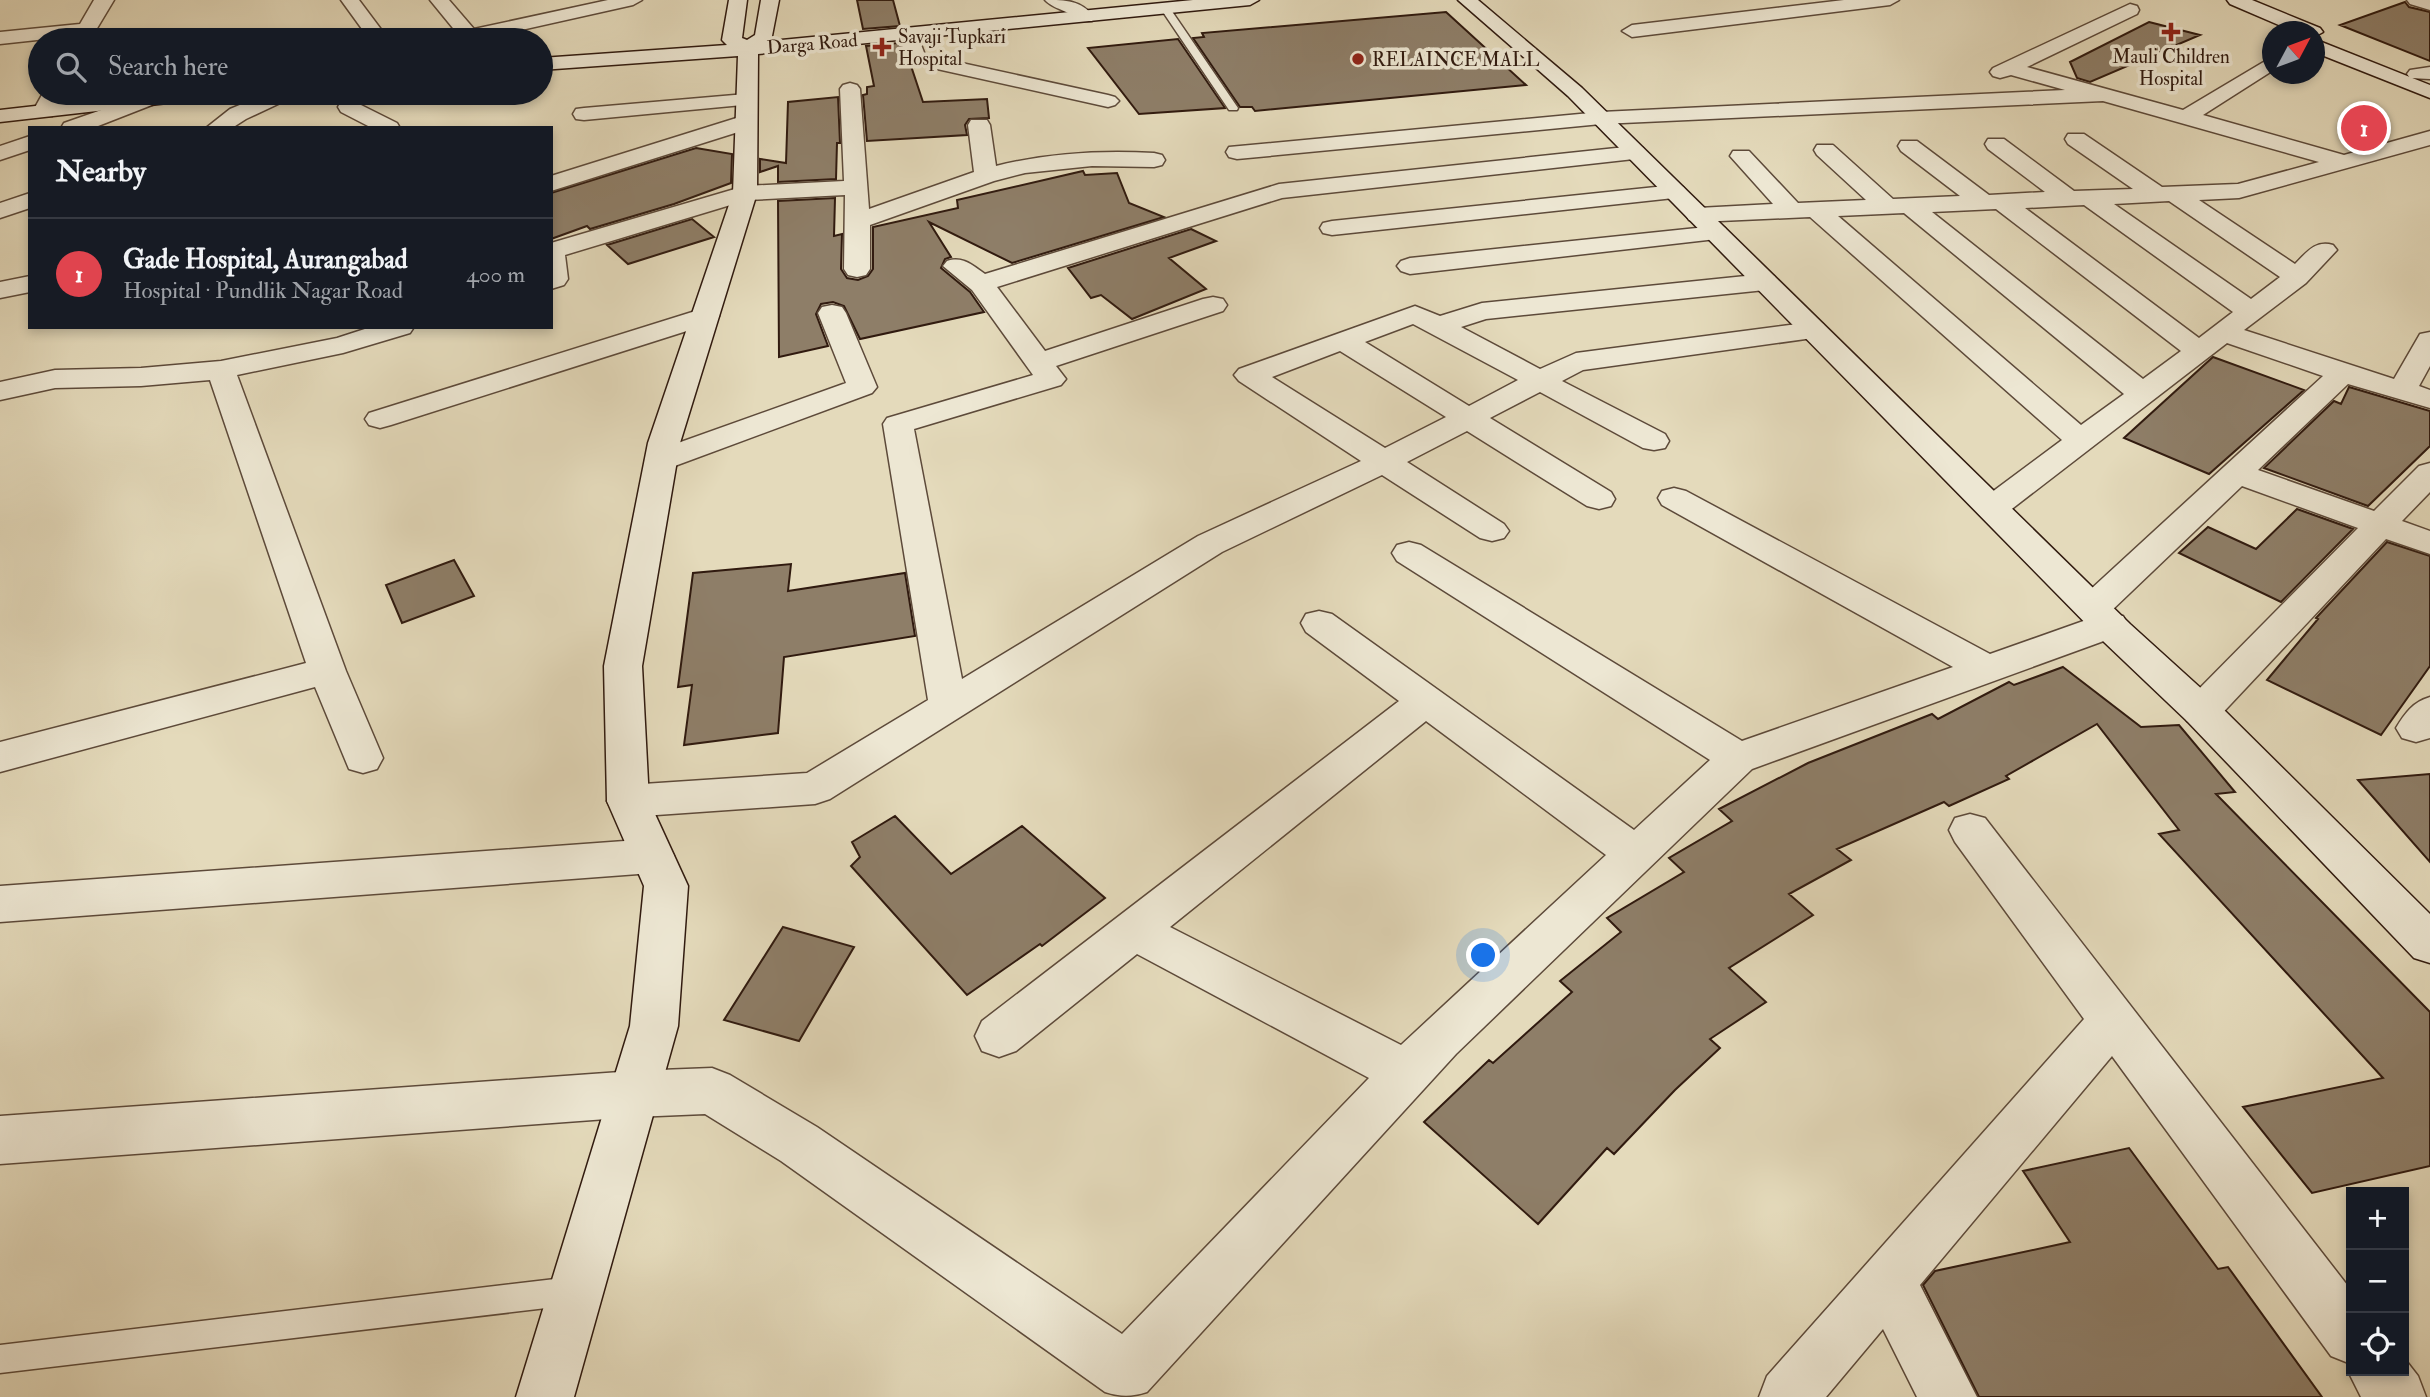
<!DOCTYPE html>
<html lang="en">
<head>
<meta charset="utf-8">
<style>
	body { margin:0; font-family:"IM FELL Double Pica",serif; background:#242831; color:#f1f3f6 }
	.controls { position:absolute; right:21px; bottom:21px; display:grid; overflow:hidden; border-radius:0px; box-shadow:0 4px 10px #0003 }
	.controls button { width:63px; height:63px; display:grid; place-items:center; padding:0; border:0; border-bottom:2px solid #363941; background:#171b24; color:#f1f3f6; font:35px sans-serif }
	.compass { position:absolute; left:2262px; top:21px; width:63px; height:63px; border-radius:50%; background:#171b24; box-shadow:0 4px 10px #0003; rotate:49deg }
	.you { position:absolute; left:1484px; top:956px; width:24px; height:24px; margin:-18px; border:5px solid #fff; border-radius:50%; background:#1a73e8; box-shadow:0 0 0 10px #1a73e833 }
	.badge { display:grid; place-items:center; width:46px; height:46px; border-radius:50%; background:#c59692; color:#fff; font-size:23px; font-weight:700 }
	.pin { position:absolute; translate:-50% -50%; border:4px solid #fff; box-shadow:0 2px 7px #0006 }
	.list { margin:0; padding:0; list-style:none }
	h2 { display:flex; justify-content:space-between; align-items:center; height:91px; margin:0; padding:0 28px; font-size:30px }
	h2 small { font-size:23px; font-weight:400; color:#9ea1a6 }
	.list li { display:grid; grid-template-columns:46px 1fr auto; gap:21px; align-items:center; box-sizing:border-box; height:112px; padding:0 28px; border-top:2px solid #363941 }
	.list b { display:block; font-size:26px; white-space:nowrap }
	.list p { margin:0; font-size:23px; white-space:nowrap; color:#9ea1a6 }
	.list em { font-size:23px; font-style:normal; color:#9ea1a6 }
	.icon { flex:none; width:38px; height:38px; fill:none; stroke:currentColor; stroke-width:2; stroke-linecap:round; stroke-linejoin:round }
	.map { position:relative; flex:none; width:2430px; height:1397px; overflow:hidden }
	.search { position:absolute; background:#171b24; box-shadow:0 4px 10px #0003; left:28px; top:28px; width:525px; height:77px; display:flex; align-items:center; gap:18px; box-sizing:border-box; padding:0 24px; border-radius:38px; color:#9ea1a6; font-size:26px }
	.panel { position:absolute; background:#171b24; box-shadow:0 4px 10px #0003; left:28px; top:126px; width:525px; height:203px; border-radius:0px }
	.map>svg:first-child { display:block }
	.building { fill:#8e7e68; stroke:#301a0f; stroke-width:2 }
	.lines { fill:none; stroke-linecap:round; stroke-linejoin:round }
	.lane-casing { stroke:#5d4a3a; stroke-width:3 }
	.street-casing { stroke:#5d4a3a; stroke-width:3 }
	.secondary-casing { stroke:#301a0f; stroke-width:3 }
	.lane { fill:#ede7d3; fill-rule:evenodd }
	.street { fill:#ede7d3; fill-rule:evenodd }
	.secondary { fill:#ede7d3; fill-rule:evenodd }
	.poi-dot { fill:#8f2418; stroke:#ede7d3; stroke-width:2.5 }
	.labels { text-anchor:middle; stroke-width:7; stroke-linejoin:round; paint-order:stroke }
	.far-poi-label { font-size:19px; fill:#301a0f; stroke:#ede7d3; text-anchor:start }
	.far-street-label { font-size:19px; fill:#301a0f; stroke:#ede7d3 }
</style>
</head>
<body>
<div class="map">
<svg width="2430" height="1397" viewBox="0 0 2430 1397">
	<rect width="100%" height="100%" fill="#e4dabb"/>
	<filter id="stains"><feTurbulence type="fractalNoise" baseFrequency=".00286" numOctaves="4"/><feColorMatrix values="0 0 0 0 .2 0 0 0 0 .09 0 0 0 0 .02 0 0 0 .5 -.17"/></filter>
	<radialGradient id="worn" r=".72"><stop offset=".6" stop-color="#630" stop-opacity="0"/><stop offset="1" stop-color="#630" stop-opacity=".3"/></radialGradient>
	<path class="building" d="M857,0H893L900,26L863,29Z
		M2405,2L2409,7L2430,12V61L2340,25Z
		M1446,12L1526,85L1255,111L1252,107H1240L1193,38L1204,37L1202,33Z
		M2149,22L2200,35L2090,82L2077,78L2070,62Z
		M1178,39L1225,108L1139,114L1088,48Z
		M898,43L911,66L923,102L987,99L989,118L969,119L965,125L967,135L867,141L863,95L867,94V87L874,86L866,46Z
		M838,97L840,143H837L836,179L778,182V166L760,172V159L786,163L788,102Z
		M696,148L732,154L731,183L674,204L590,229L587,226L551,239V193Z
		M1083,171L1085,175L1117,173L1129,203L1164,217L1012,263L929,222L951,257L945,259L941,268L970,292L984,312L860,339L844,306L833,302L821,304L816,314L828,346L779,357L778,201L835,198L834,236L842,234L841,269L847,278L858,280L868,276L873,269V227L958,208L957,200Z
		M692,219L714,237L628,264L607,245Z
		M1191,229L1216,241L1169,258L1206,289L1132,319L1101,295L1091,298L1068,268Z
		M2213,357L2304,390L2209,474L2124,438Z
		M2349,387L2430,411V446L2368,506L2264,468L2334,401L2341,404Z
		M2297,509L2353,529L2281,602L2179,553L2208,527L2256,549Z
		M2387,542L2430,556V666L2381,735L2267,680L2318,619L2316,618Z
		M454,560L474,596L402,623L386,585Z
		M791,564L788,591L905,573L915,636L784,657L778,733L684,745L692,685L678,687L693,573Z
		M2063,667L2141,727L2179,725L2235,792L2216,794L2430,1012V1166L2312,1193L2243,1107L2383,1078L2159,834L2179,830L2097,724L2006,776L2009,779L1949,806L1944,802L1837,849L1851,860L1789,894L1813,915L1729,968L1766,1002L1710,1039L1720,1048L1675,1090L1614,1154L1607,1148L1538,1224L1424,1122L1489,1060L1493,1063L1572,992L1560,981L1621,932L1607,918L1684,872L1669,858L1732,821L1719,809L1808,763L1932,714L1938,719L2009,682L2014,685Z
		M2430,774V862L2358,780Z
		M895,816L951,874L1022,826L1105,898L1042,946L1040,944L967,995L851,866L860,857L852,842Z
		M783,927L854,947L799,1041L724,1020Z
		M2129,1148L2218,1269L2228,1267L2322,1397H1979L1923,1285L1935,1271L2070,1242L2023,1171Z"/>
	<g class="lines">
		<g class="lane-casing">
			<path id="lane" d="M1163,7H1169L1238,108L1237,110H1229L1161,9Z
				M572,1277L582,1281L586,1291L582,1301L572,1305L0,1373V1345Z"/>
		</g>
		<g class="street-casing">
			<path id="street" d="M94,0H114L90,40H72L74,36L0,44V32L80,24Z
				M341,0H359L389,40H370Z
				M430,0H449L474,29L608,0H642L633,5L477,40H443L445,36L457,33Z
				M1045,0C1066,0 1081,0 1094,17L1092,21H1078C1068,9 1054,10 1045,0Z
				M1844,0H1899L1890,5L1632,37L1622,31L1632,25Z
				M2407,0H2430V10L2410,4Z
				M2130,4L2137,6L2139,10L2137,14L2027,67L2183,110L2272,57V71L2203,115L2344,155L2430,131V145L2239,198L2199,200L2295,264C2307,252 2315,240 2333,245L2337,250L2306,283L2244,330L2394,379L2420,334L2430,332V366L2419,386L2430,390V408L2348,384L2258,470L2374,511L2419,466L2430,463V492L2402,521L2430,531V554L2386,539L2215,721L2201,725L2187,721L2182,711L2187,701L2358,528L2242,486L2108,614L2123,616L2128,625L2123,634L1752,769L1456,1054L1147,1392C1131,1397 1121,1397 1105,1392L781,1161L705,1114L634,1117L0,1164V1116L634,1071L712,1068L730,1075L817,1127L1122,1334L1369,1078L1137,954L1016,1051L999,1057L982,1051L975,1036L982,1021L1399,701L1306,632L1301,623L1306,614L1319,611L1332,614L1634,830L1710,760L1397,561L1392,553L1397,545L1409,542L1421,545L1742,741L1953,667L1662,505L1658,498L1662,491L1674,488L1686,491L1990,654L2089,619L2079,616L2074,608L2079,600L2323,376L2227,343L2004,515L1992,518L1980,515L1976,508L1980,501L2062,440L1810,217L1698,222L1689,220L1686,215L1689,210L1698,208L1773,204L1730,156L1733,151H1749L1798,203L1866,200L1817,155L1814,150L1817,145H1833L1893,199L1960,196L1901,151L1898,146L1901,141H1917L1989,195L2045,192L1988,149L1985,144L1988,139H2004L2074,191L2133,189L2068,144L2065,139L2068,134H2084L2162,187L2238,184L2319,162L2103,101L1601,124L1237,159L1229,157L1226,152L1229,147L1601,112L2065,90L2011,75L2000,78L1993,76L1990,72L1993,68ZM2169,201L2280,277L2251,299L2114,204ZM2084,205L2233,312L2199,338L2025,208ZM1996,209L2181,351L2143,379L1932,212ZM1904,213L2124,394L2081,425L1838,216ZM1426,721L1606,855L1401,1045L1170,927Z
				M907,28L917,34L925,55L1108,95L1115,97L1119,101L1115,105L1108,107L910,63L897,34Z
				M2430,67V79L2410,78L2407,74L2410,70Z
				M850,83L857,85L860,89L869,209L974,172L968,125L971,120H987L990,125L996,166C1048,153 1101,150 1154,153L1162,155L1165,160L1162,165L1154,167L1092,166L1025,173L994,181L870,225V269L866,275L857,277L848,275L844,269L845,195L747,200L565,255L568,279L564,285L551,289V243L745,186L844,181L840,89L843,85Z
				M43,93H63L52,116H36L33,111Z
				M150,93L157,95L160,99L157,103L93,128H61L64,123Z
				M269,93H296L293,97L246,119L232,128H206L230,109Z
				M345,93H365L361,105L397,123L400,128H372L341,112L338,107Z
				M746,94L753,96L757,100L753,104L584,120L576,119L573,114L576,109L584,108Z
				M746,115L754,117L757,122L754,127L551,191V176Z
				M30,136V150L0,160V146Z
				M1635,146L1643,148L1646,153L1643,158L1282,198L997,287L1045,351L1203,299L1213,297L1223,299L1227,305L1223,311L1056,366L1066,379L1061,385L914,429L962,679L1198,536L1361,461L1239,381L1234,375L1239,369L1415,306L1440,316L1482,303L1765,274L1774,276L1778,282L1774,288L1765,290L1486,319L1461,327L1540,369L1576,353L1813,322L1823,324L1827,330L1823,336L1813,338L1583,370L1562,381L1665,434L1669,441L1665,448L1654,450L1643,448L1540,392L1490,418L1611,492L1615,499L1611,506L1599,509L1587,506L1467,431L1407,462L1504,524L1509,531L1504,538L1492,541L1480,538L1382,475L1222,552L830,799L815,804L628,817L613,812L607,801L613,790L628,785L807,773L928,700L883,424L887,418L1033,375L972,290L943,266L947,261C963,256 972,265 985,274L1279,184ZM1413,324L1518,380L1469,406L1365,342ZM1340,351L1446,417L1385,448L1272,377Z
				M1675,185L1683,187L1687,192L1683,197L1332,235L1323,233L1320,228L1323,223L1332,221Z
				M30,193V208L0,218V203Z
				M1716,226L1725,228L1728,233L1725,238L1410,274L1401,271L1397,266L1401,261L1410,258Z
				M30,276V292L0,298V282Z
				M832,305L842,307L846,313L877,387L872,393L672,467L661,469L650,467L645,460L650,453L846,383L818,313L822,307Z
				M705,308L715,310L719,316L715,322L391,425L380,428L369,425L365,419L369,413Z
				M371,327H414L410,333L343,353L237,375L346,671L383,758L377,769L363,773L349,769L315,687L0,772V742L306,663L210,380L141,386L55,388L0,400V382L55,370L141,368L221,361L337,338Z
				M2430,697V738L2416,742L2402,738L2396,728C2405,713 2413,702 2430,697Z
				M1970,814L1985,818L2351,1290V1371H2404V1358L2418,1376L2426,1397H2361L2348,1371L2351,1364L2331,1356L2112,1056L1920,1285L1977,1397H1917L1883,1329L1826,1397H1759L1767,1376L2084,1019L1955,842L1949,830L1955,818Z
				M652,839L667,844L674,856L667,868L652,873L0,922V886Z"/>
		</g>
		<g class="secondary-casing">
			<path id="secondary" d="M729,0H747L742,38L747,40L755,35L761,0H779L771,41L1193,0H1259L1250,5L758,54L757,193L680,443L642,666L649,801L688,886L678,1026L574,1397H516L630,1026L644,886L607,801L604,666L648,443L733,193L738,56L541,70V58L727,45L722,40Z
				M1458,0H1478L1582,88L2130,624L2215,701L2430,914V963L2414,958L2187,721L2104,642L1568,96Z
				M2227,0H2252L2320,28L2323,32L2314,37V32H2295L2230,4Z
				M2314,39L2430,85V98L2314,52Z
				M150,93H213L210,97L203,99L0,122V110Z"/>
		</g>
		<use href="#lane" class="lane"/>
		<use href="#street" class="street"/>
		<use href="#secondary" class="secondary"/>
	</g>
	<g class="poi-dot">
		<path d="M2167.5 21.5h7v7h7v7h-7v7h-7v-7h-7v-7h7z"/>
		<path d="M878.5 36.5h7v7h7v7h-7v7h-7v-7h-7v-7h7z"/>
		<circle cx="1358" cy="59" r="7"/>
	</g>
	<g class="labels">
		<g class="far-poi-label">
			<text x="898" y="43">Savaji Tupkari<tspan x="898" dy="22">Hospital</tspan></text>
			<text x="2171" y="63" text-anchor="middle">Mauli Children<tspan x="2171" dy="22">Hospital</tspan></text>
			<text x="1372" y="66">RELAINCE MALL</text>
		</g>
		<g class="far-street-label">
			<text transform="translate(812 43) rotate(-5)" y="7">Darga Road</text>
		</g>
	</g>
	<rect width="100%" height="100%" filter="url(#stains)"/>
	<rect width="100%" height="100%" fill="url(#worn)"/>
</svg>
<div class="controls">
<button>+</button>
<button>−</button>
<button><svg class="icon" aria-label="locate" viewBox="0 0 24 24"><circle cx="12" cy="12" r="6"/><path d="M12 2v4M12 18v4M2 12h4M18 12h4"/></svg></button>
</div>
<svg class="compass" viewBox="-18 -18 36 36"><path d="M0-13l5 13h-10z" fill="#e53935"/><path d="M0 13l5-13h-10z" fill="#9ea1a6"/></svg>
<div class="you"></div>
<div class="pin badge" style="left:2364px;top:128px;background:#e0444e">1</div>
<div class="search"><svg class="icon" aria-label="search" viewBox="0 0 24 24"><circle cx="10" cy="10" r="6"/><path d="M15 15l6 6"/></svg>Search here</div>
<section class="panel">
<h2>Nearby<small></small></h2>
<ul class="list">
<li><span class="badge" style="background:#e0444e">1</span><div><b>Gade Hospital, Aurangabad</b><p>Hospital · Pundlik Nagar Road</p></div><em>400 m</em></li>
</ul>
</section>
</div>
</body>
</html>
